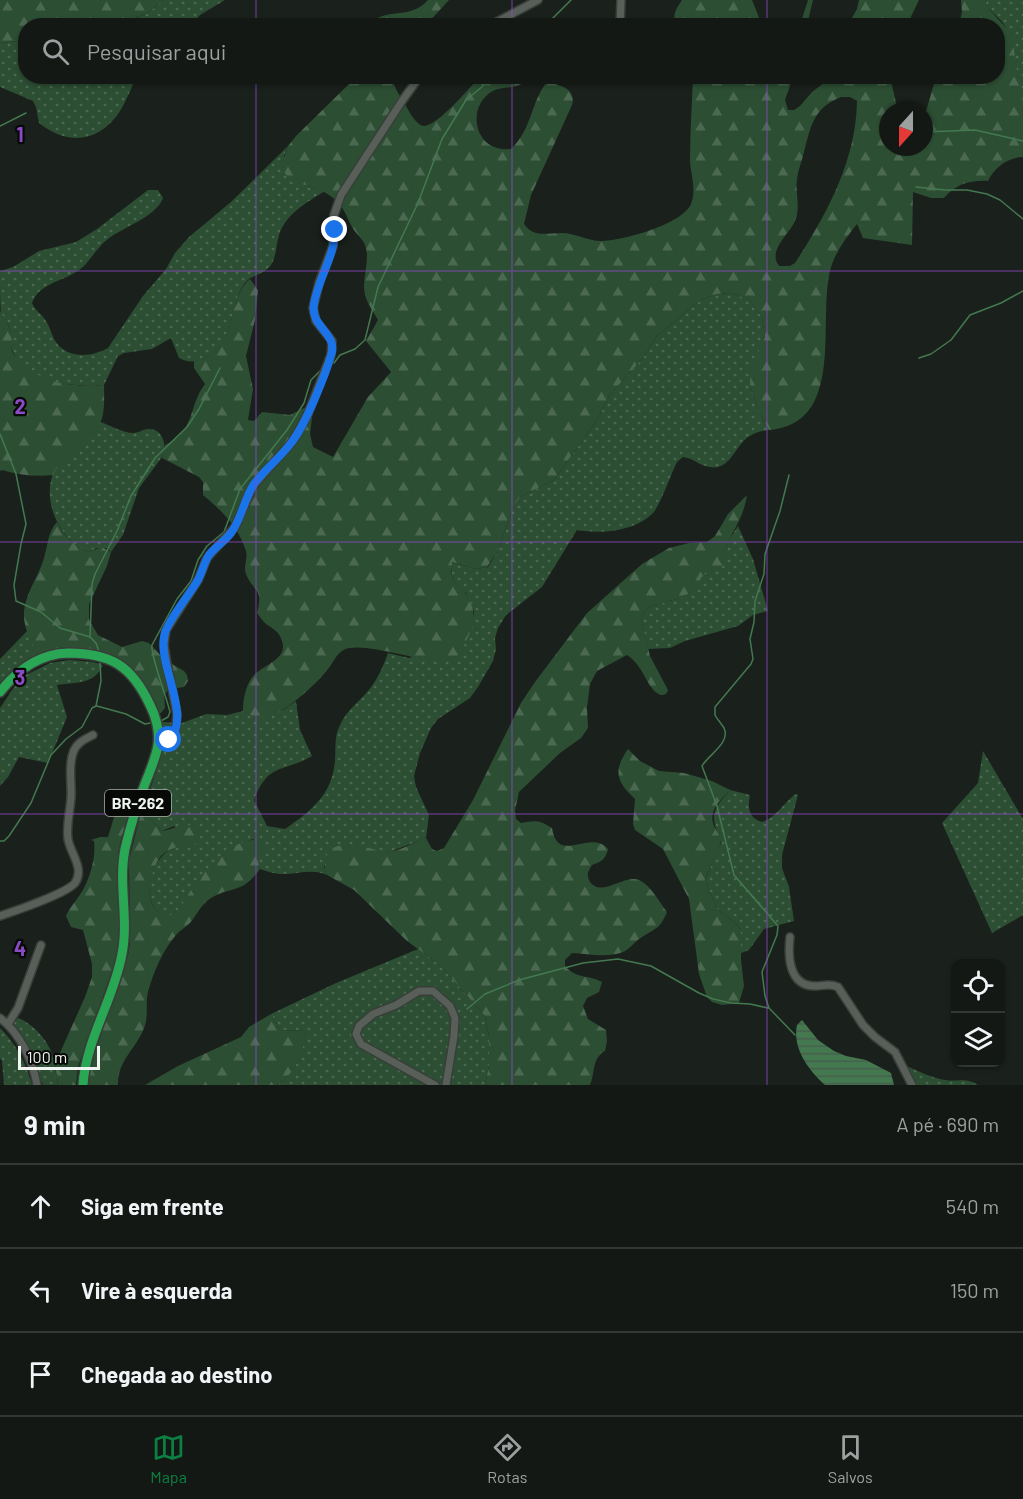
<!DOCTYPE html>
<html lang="pt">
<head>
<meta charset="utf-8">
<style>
	body { margin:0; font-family:Barlow,sans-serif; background:#212522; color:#f1f3f6 }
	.controls { position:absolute; right:18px; bottom:18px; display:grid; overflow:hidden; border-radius:12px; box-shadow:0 2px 4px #0004 }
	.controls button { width:54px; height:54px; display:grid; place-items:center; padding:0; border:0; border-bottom:2px solid #333734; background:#141814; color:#f1f3f6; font:30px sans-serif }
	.compass { position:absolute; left:879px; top:102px; width:54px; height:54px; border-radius:50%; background:#141814; box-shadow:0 2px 4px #0004; rotate:201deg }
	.scale { position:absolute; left:18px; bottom:15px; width:82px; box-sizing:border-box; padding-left:6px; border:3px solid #f0f5f1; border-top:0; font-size:16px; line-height:21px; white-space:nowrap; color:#f0f5f1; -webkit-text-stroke:4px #070907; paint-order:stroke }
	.stop { position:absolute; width:18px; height:18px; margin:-14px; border:4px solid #1a73e8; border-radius:50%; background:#fff }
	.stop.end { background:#1a73e8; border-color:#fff; box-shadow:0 2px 6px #0008 }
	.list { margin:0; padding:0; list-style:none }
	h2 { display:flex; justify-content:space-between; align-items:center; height:78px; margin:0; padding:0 24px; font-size:26px }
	h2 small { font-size:20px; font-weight:400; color:#9da0a0 }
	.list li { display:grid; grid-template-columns:39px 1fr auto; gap:18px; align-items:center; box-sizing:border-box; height:84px; padding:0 24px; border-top:2px solid #333734 }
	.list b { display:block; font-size:22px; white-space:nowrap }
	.list em { font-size:20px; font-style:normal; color:#9da0a0 }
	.icon { flex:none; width:33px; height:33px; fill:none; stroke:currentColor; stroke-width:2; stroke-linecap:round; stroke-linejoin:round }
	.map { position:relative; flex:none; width:1023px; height:1085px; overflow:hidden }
	.search { position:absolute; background:#141814; box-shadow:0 2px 4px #0004; left:18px; right:18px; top:18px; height:66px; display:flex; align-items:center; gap:15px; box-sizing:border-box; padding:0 21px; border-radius:24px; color:#9da0a0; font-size:22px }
	.sheet { height:330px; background:#141814 }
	nav { display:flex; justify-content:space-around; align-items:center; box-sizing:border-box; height:84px; border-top:2px solid #333734; background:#141814; font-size:16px; color:#9da0a0 }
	nav a { display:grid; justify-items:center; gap:3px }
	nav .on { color:#0b8043 }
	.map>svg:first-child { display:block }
	.grass { fill:url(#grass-dots) }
	.forest { fill:url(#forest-firs); fill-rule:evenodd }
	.water { fill:url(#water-rules) }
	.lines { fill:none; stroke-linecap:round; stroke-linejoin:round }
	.stream { stroke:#447950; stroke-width:1.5 }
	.minor-casing { stroke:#393e3a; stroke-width:10 }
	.highway-casing { stroke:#393e3a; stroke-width:12 }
	.minor { stroke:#575f58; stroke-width:7 }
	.highway { stroke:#29a755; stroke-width:9 }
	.route { stroke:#1a73e8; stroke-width:8 }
	.grid { fill:none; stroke:#8d4ac6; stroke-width:1.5; stroke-opacity:0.55 }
	.labels { text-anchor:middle; stroke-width:4.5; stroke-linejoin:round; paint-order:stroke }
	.shield { fill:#070907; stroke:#aaaeab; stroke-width:1.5 }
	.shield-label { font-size:16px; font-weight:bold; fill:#f0f5f1 }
	.grid-label { font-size:20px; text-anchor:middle; font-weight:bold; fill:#8d4ac6; stroke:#070907; stroke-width:4.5; stroke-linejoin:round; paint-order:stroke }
</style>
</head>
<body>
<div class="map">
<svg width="1023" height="1085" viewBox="0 0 1023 1085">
	<defs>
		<pattern id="grass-dots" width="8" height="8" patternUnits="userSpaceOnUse" patternTransform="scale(1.5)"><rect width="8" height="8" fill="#2c4e33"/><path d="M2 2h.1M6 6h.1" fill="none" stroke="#4b6851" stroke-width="1.8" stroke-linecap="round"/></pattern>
		<pattern id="forest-firs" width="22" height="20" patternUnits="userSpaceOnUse" patternTransform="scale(1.5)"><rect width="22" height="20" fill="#2c4e33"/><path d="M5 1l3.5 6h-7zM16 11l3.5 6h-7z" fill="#4b6851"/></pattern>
		<pattern id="water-rules" width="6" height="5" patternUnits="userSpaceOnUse" patternTransform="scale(1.5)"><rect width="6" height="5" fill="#447950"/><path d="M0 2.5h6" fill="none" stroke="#465f4c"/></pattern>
	</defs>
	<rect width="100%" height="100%" fill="#1a201b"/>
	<path class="grass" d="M163,0H225L200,15L191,25L116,26L148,13Z
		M985,0H1023V113C1016,86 1018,56 1007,30C1003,18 988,13 985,0Z
		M25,40L26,76L137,77C131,87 127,100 120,111C99,143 68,146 39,123L36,107L33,101L0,87V43Z
		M288,146L284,156L304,185L325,191C306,203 283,215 278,239C276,248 276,257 271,265C264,275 252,274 245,283C227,306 237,346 205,358C195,362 188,363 179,358L171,338L152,349L124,353L118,356L104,385C74,387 28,385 13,352C10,346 11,336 10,329C8,323 4,319 1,313C0,304 0,281 0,271L13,267L39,251L76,242L97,229L148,190H158L163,198C156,217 123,227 108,239C95,248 90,264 76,272C60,282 39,284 32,303C35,311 42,314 46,321C50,327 51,333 54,339C65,359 90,358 108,348L143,296L166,269L175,253L189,237L231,202Z
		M732,293L750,300L762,317L765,337L750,385L759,412L769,430C763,431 756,432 750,436C735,444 731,471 710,467C700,466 693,458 683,457L677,462C671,474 660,506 653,513C634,532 601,534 577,530L542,587L506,615L498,628L495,638L496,649L493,661L478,687L470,698L438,719L431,728L420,753L414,776L416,787L429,815L426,838L392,851L327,855L324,867L327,875C312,868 295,875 279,874C272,873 266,871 260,869L256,858L264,848L253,839C238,845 226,850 214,863C202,877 183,913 165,918C137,901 149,858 176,846C180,845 186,845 190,845L174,826L162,831L152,821L140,816C151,785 166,755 162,722L182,723L206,714L227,715L243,711L251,716L283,710L296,701L300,730L312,756C283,773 268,762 254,800L267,826L285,829C311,811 332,795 335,761C336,748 334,737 340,725C347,709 362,700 372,686C379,676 384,664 388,653L409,658L471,630L474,612L466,593L457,586L452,576L451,562L476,569L488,567L498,551L513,507L520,497L554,480L597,420L610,395L643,358L657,336L699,301L716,294Z
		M100,422C110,425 123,433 133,433C138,433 142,430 147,429C162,428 165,441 165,453L139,488L123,535L111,552L107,548H97L88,552C59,540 40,499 55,469C65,452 84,439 98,427Z
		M738,526L753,559L768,611L753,615L738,626L685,641L670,648L648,649L641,619L645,610L651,606L680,598L688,594L701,576L726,550L728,542Z
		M28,630L38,658L0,691V659Z
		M69,660L93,662L103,665C94,685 76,682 57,685L67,717L48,763L19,757L8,777L0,786V708L12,690L24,676L50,663Z
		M983,751L1023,819V915L992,933L942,823L978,783Z
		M730,790L750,795C747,808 749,818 762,822C776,818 784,802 796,794L798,795L782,855V868L789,887L794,921L764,929L749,950L741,953V929L734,922L717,909L705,880L721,843C711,816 710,812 730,790Z
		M418,949L440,965L485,1016L489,1037V1065L485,1085H277C297,1072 302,1054 306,1031L280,1030L271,1014L336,983Z
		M18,1018C34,1024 51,1043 54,1061C56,1069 56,1077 58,1085H43L23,1044L11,1025Z
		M0,1028C15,1042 27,1065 32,1085H4L2,1061L0,1058Z
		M904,1065C917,1070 931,1078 945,1080C958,1082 966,1077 978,1085H912Z"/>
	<path class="forest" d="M0,0H163L148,13L116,25L26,26L25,40L0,43Z
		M428,0H449L426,25H369C385,6 410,21 428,0Z
		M682,0H752L762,25H678C670,17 677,8 682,0Z
		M808,0H813L807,25H800Z
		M859,0H919L907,25H848L857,9Z
		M961,0H985C989,14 1005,23 1012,36L1023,113V157C1008,157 994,168 988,181C970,180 956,184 944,198H931L913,192L912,245L863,238L857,224C845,239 832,256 829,276C819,327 844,424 769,430L759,412L750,385L751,368L765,337L762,317L750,300L732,293L716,294L699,301L657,336L643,358L610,395L597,420L554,480L520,497L513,507L498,551L487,567L476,569L452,562C452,567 451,572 452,576C455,585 462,587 466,594C476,608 475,622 468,637C464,645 461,655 453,659C449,662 444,661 440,661C417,661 356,639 342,651C335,656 333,663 328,669C317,684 278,720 259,718C253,718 248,714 243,711C243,701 245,688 251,679C259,665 289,661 282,641C279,631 273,629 266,624C263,621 259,616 257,613C264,587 253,592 246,574C243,566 248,559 246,551C238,526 222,511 203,495V482L199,477L162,458L165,445C197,429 187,408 205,384L194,368V361C243,352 222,303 250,279L258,290L255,320L246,356L253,389L248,420L254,421L262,412L290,415L308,406L313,410L310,434L313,447L333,457L368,397L391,372L366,341L378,320C374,313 367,303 365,295C361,279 371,261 365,245C363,239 357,235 354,230C349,223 346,213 341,206C324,182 291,190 281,167L288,146L296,136L349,84L352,77H392C394,88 400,96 406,106C410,113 416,125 424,126C436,127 471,87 479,77H528C519,92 504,84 491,92C474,103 472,127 485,141C492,148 502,150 511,149C532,129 530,105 546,83C558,83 577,89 572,105L531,195L524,224C534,238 546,233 561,233C575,233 588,241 601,241C622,241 683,224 691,204C697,189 690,173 690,159C690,131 692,104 693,77H793L785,100L788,110H794L800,106L812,92L832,77H890L898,111H888V147H924V118L936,77L998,76V26L959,25L962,12ZM841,97H850L857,101C856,161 827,214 795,263L790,266H779C767,251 790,233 795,221C801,207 795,193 797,179C798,170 802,161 804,152C811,126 813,108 841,97Z
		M0,311C6,320 10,327 12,337C12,341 11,347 12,351C14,356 20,362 24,365C47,385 76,387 104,385C104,396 105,408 102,418C94,444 63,451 53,475C35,477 19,475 2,470L0,471Z
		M747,495C744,514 737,524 729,541C724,550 727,560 721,569L706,572L688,594L680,598L651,606L645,610L641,619L650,656L668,690L666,694C662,695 661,696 657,693C647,687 643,665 627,655L597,671L590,684L587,708L588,728L581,738L560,753L519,792L515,810L516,819L521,823C535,820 540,820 552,828C558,866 590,828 608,849C606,859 601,862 592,865C588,871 586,875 590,882C602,898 624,874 639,880C651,885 659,902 667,912C660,929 656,928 642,937C635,941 630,949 623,952C608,958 588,954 572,953L565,960V966C578,980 587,974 602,982L599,992L587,998L583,1006L588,1019L606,1030L607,1041L605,1051C592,1057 595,1074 590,1085H485L489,1065V1037L485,1016L440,965L407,941L354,890L327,875C324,869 324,864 326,857C336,833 373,853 391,851C404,850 414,841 426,838L432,849L437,851L444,848L473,800L521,703L535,682L587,613L642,564L669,548L689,543L707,542L715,536L728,514Z
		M57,522C63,535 74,546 88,552L102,547L111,552L107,566L89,604V620L98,635L122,647L142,641L149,643L165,660L184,671L187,675L188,681L184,687L169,689L164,695L165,708L161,713H160C151,691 137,667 112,658C102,654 52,658 38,658C33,645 25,631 24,618C23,596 37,580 43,561C48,547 47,533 57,522Z
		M628,749L640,761L659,771L684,773L712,781L730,790C722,799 709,809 713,823C715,831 722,835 720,845C717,857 709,868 705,880L717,909L734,922L741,929V960L744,986L739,1003L722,1005L712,1002L707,997L699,974L689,899L663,849L635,830L633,824L635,799C616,781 613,771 628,749Z
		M119,810L130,813C125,827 119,842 118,858C115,889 122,920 119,951L78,1067L76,1085H58L55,1064L85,997L92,977V964L83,930L71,927L66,916C71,905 79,898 84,888C91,874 96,856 94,841L91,840L100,837H108L115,814Z
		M140,816L148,817L162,831C176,829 186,820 201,829V835L197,843C184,847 173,845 162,855C158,859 155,866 153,872C147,889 147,907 165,917C182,913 186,895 196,883C209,866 229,843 252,840C256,839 261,842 265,844V848L257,858L260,869C240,897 229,884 207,901C200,907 196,916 190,923C186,927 180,930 176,935C163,950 153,973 148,992C145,1004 149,1016 144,1028C135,1051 118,1059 118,1085H87L89,1070L128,955L130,944L129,860Z
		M271,1014L280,1030L306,1031C303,1054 297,1072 277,1085H145L178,1066L241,1037L249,1027Z"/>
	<path class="water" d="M802,1020L818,1040L834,1051L846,1056L866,1060L891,1073L894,1085H825C808,1070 792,1047 797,1025Z"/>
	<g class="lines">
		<path class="stream" d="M529,26L550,21L571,0
			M0,126L26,113
			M924,132L975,130L1023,141
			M916,187L945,190H967L987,194L1000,200L1023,219
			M919,358L931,354L951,340L970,315L1001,303L1023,291
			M334,363L340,355L355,349L365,340L378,287L418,203L442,139L466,100L483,86L485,76
			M0,434L16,474L26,524L21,544L14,585L16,601L41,612L60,628L90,637L96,643L99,652
			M789,475L780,511L765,554L764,574L755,601L754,622L750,639L753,659L751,664L715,707V715C717,719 721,723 724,728C731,743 708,755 702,766L717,806L734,875L778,926L777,935L762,972L765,996L769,1008L795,1035
			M90,637L92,584L95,574L117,531L131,496L155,458L187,427L199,409L220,368
			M97,706L126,714L145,724L150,723
			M161,721L168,717L170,712C167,698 150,655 152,645L177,599L191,581L198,560L207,546L224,532L240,489L287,430L304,403L311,380L320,371
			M0,841H4L9,836L31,803L51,755L66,739L82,727L92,708L96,706L101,681L100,662
			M467,1009L485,994L519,980L583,963L618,959L651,966L699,993L713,999L731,1003L750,1004L768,1008"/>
		<g class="minor-casing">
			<path id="minor" d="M489,26L538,0
				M620,26L621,0
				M158,744L172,737L176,727L177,714L167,664L164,645L166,630L198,580L207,558L235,527L253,486L292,442L307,416L331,355L332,341L316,321L313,308L319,283L333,246L334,215L341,195L402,101L420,76
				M0,916C15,911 67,893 75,883C85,868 70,853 68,839C66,826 70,812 71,798C72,784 68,766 73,753C76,743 85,739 93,735
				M790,937C788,955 788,986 815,986C824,986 829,983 838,987L863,1025L875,1037L895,1052L912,1085
				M0,1018C20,1033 33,1061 37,1085
				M8,1024L18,1008L41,945
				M435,1085L361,1044L356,1034L359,1026L373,1014L396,1005L419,991H433L450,1006L455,1018L454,1036L446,1085"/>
		</g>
		<g class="highway-casing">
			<path id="highway" d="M0,692C17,670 39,654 68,653C111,653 132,666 150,705C156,716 160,732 158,745C156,758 150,771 145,784C137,805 130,827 125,849C118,884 129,919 122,954C114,999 86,1039 83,1085"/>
		</g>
		<use href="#minor" class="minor"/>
		<use href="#highway" class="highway"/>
	</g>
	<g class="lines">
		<path class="route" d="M169,740C194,714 153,660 166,630C174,612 188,597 198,580C202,572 204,563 209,555C215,547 225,541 231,533C242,518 244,499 254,484C265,469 280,458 291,443C305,426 326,374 332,352C336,333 310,326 314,304C318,279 335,256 335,230"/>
	</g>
	<path class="grid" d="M256,0V26M512,0V26M767,0V26M256,76V1085M512,76V1085M767,76V1085M0,271H1023M0,542H1023M0,814H1023"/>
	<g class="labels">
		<rect class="shield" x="105" y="790" width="66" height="26" rx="4.5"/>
		<g class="shield-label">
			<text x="138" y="809">BR-262</text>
		</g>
	</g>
	<g class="grid-label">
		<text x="20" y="142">1</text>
		<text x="20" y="414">2</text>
		<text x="20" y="685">3</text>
		<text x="20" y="956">4</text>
	</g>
</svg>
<div class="controls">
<button><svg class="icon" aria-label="locate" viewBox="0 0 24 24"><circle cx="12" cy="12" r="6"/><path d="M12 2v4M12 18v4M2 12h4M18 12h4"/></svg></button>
<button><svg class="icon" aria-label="layers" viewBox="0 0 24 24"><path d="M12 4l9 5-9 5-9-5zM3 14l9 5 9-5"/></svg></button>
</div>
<svg class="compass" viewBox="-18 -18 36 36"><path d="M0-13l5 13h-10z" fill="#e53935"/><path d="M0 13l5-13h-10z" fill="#9da0a0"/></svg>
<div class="scale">100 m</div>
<div class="stop" style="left:169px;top:740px"></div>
<div class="stop end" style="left:335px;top:230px"></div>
<div class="search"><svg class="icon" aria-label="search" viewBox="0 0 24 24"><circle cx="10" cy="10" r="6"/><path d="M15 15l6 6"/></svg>Pesquisar aqui</div>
</div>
<section class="sheet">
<h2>9 min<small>A pé · 690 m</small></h2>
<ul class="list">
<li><svg class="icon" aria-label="ahead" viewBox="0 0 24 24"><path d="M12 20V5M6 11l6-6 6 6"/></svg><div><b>Siga em frente</b></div><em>540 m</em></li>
<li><svg class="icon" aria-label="left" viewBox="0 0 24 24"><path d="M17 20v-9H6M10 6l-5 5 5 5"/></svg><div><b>Vire à esquerda</b></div><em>150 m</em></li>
<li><svg class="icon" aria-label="arrive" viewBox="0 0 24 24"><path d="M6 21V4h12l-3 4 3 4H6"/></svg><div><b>Chegada ao destino</b></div></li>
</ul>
</section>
<nav>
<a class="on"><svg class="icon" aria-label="map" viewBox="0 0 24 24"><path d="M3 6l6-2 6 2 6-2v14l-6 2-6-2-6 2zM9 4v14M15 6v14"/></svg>Mapa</a>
<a><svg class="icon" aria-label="directions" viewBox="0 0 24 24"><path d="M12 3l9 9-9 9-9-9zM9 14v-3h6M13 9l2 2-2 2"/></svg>Rotas</a>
<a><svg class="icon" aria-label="saved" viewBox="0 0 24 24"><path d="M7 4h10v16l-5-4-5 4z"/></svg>Salvos</a>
</nav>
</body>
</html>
